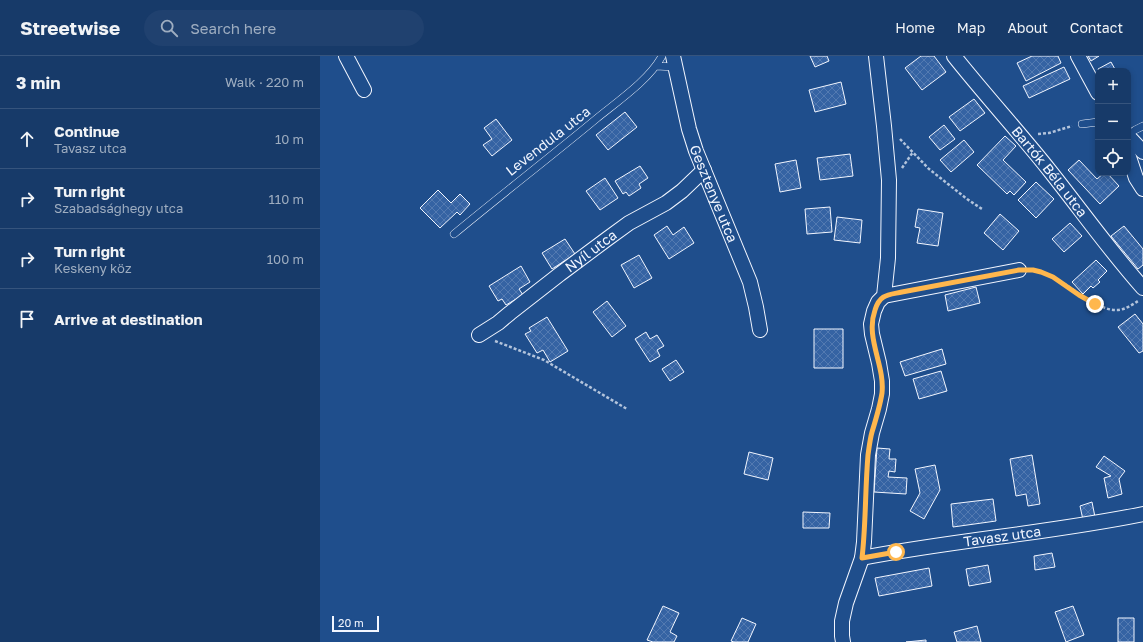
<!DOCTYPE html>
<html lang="en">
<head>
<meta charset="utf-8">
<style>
	body { margin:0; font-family:"Golos Text",sans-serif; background:#20416f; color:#f1f3f6 }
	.controls { position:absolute; right:12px; top:12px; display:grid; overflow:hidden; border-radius:8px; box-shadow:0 2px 6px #0003 }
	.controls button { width:36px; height:36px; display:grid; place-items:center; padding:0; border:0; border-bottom:1px solid #36547d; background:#173a69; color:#f1f3f6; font:20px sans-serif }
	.scale { position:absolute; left:12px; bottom:10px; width:47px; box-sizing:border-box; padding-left:4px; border:2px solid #f2f6ff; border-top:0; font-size:11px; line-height:14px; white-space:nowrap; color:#f2f6ff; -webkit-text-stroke:3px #1f4e8c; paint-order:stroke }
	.stop { position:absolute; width:12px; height:12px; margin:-9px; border:3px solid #ffb74d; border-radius:50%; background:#fff }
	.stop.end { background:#ffb74d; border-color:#fff; box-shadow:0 1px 4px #0008 }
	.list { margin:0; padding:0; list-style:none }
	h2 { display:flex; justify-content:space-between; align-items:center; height:52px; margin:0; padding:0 16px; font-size:17px }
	h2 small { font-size:13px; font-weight:400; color:#9eadc0 }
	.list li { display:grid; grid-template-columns:26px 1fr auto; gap:12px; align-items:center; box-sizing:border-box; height:60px; padding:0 16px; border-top:1px solid #36547d }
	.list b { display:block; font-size:15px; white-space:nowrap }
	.list p { margin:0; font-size:13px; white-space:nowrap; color:#9eadc0 }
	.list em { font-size:13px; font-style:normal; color:#9eadc0 }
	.icon { flex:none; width:22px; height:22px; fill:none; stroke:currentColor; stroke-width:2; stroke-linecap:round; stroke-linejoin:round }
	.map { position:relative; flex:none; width:823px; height:586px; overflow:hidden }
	header { display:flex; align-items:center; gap:24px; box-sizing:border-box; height:56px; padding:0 20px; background:#173a69; border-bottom:1px solid #36547d }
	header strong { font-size:19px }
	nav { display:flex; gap:22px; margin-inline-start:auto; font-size:14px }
	.search { width:280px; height:36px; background:#20416f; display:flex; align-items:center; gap:10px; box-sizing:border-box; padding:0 14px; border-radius:22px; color:#9eadc0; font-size:15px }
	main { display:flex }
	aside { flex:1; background:#173a69 }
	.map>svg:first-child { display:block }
	.building { fill:url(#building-cross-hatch); stroke:#f2f6ff }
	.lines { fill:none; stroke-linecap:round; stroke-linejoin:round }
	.lane-casing { stroke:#f2f6ff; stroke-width:8 }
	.street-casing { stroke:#f2f6ff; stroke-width:16 }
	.path { stroke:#b3c4dc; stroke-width:2.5; stroke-dasharray:3 2; stroke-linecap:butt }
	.lane { stroke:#1f4e8c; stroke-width:7 }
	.street { stroke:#1f4e8c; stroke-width:14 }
	.route { stroke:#ffb74d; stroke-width:5 }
	.labels { text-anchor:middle; stroke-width:3; stroke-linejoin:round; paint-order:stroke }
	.street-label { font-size:14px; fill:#f2f6ff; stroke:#1f4e8c }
</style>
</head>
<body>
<header>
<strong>Streetwise</strong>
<div class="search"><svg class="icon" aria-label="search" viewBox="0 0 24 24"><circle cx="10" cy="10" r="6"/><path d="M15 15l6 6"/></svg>Search here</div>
<nav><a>Home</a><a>Map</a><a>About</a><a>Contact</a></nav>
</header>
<main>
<aside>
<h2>3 min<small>Walk · 220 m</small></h2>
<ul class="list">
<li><svg class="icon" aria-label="ahead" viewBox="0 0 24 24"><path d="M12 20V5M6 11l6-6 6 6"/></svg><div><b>Continue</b><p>Tavasz utca</p></div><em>10 m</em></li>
<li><svg class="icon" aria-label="right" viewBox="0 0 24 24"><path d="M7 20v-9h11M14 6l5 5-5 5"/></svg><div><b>Turn right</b><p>Szabadsághegy utca</p></div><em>110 m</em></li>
<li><svg class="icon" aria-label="right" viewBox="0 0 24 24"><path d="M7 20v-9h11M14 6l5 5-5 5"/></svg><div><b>Turn right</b><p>Keskeny köz</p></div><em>100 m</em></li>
<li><svg class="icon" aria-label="arrive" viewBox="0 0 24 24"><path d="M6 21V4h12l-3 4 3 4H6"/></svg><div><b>Arrive at destination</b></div></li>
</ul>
</aside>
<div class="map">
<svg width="823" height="586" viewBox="0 0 823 586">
	<defs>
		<pattern id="building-cross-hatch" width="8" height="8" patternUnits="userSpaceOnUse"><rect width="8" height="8" fill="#3563a3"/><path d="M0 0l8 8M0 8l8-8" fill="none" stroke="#537ab1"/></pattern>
	</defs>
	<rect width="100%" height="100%" fill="#1f4e8c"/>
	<path class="building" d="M490,0H507L509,5L495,11Z
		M601,0H614L626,16L602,34L585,12Z
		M712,0H738L741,7L706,25L697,7Z
		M768,0H779L771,5Z
		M791,6L796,15H779L778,13Z
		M744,11L750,23L709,42L703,30Z
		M521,26L526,48L495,56L489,34Z
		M654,43L665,57L640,75L629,61Z
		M305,56L317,71L288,94L276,79Z
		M176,63L192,84L172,100L163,89L172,83L164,72Z
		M624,69L635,83L620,94L609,81Z
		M685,80L696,90L683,104L706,126L694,139L690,135L687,138L657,109Z
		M644,84L654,96L631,116L620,104Z
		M530,98L533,120L500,124L497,102Z
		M476,104L481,132L460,136L455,108Z
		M759,104L777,123L784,117H787L799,130L780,148L748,114Z
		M320,110L328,122L319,128L321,132L309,140L306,136L303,138L295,125Z
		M285,122L298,142L280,154L266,135Z
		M716,126L734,143L716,162L698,144Z
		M118,134L131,147L140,138L150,148L140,159L137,156L120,172L100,152Z
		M510,151L512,176L487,178L485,153Z
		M598,153L623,157L618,190L597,187L600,172L595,171Z
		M680,158L699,175L683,194L664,177Z
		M517,161L542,164L540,187L514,184Z
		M750,167L762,180L744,196L732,183Z
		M347,170L353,179L364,171L374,187L349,203L334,179Z
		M804,170L823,193V209L818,213L791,180Z
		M245,183L255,198L232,213L222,197Z
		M319,199L332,222L314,232L301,209Z
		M776,204L787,215L778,224L780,226L773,232L771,230L763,238L752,226Z
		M201,210L210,226L199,233L203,239L186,249L182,243L178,245L169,230Z
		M656,231L660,247L628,255L625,239Z
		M287,245L306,270L292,281L273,256Z
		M815,258L823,268V295L819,297L798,271Z
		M227,261L248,295L230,306L223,294L217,297L205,278L211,275L209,272Z
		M494,273H523V312H494Z
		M326,276L330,283L337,279L344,290L337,294L340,300L330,306L315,283Z
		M622,293L626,308L585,320L580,306Z
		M356,304L364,316L350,325L342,313Z
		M621,315L627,335L599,343L593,323Z
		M557,392L570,393L569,403H576L575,416L569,415L568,421L587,422L586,438L554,436Z
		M429,396L453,402L448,424L424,418Z
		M712,399L720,448L708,450L706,438L696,440L690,403Z
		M784,400L805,415L799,423L802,438L788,442L784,422L791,420L776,411Z
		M615,409L620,434L604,463L590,455L600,437L595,413Z
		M673,443L676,465L633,471L631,448Z
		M772,446L775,461L763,464L760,450Z
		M483,456L510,457L509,472H483Z
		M732,497L735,511L715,514L714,500Z
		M668,509L671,526L649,530L646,513Z
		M609,512L612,530L559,540L555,522Z
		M343,550L359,557L350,576L357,580L354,586H333L327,584Z
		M753,550L764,579L746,586L735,556Z
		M422,562L436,568L428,586H414L411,585Z
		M798,562H814V586H798Z
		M657,570L661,586H637L634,576Z
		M606,584V586H586Z"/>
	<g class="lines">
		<g class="lane-casing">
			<path id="lane" d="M336,10L355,11
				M762,68L778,66
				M808,79L815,74L823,70
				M134,178C181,139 229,102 276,63C298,45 329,24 342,0"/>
		</g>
		<g class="street-casing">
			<g id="street">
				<path d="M26,0L44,34"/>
				<path id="s1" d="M353,0L369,73L376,95L430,226L436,251L440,274"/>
				<path id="s2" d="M634,0C665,39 699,76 730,115C761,154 790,195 823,232"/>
				<path d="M758,0L778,37"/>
				<path d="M808,80L823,96"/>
				<path d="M808,98L816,122L823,133"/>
				<path d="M564,240L699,214"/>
				<path id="s3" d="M159,279L178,267L190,257L240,218L287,183L309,167L346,147L362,135L384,114"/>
				<path id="s4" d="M542,502C635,484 730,477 823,458"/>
				<path d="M523,586L522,580V565L526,547L542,502L544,486L548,399L552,377L559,353L562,338V325L559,307L552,278L551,268L554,255L558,246L564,240L568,202L569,124L564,70L556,0"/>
			</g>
		</g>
		<path class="path" d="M718,78L729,77L752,70
			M580,83L609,113L647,143L662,153
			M582,112L593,96
			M712,214C737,217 757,240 780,250C785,252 790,254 795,254C803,255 812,249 818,245
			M175,285L224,304L307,353"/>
		<use href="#lane" class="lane"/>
		<use href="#street" class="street"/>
	</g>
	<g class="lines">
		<path class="route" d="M576,496L542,502C546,468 545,434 548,399C549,392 550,383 552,376C556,363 560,350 562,337C565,309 545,282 555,254C560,238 568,239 582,236L699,214H713L721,216L733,221L759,239L775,248"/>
	</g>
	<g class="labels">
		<g class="street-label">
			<text transform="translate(228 85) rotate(-38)" y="5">Levendula utca</text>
			<text dy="5" stroke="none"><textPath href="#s2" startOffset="150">Bartók Béla utca</textPath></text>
			<text dy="5" stroke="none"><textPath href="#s1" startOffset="144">Gesztenye utca</textPath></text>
			<text dy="5" stroke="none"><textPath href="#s3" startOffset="140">Nyíl utca</textPath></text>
			<text dy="5" stroke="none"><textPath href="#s4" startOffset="142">Tavasz utca</textPath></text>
		</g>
	</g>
</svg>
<div class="controls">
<button>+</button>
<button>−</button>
<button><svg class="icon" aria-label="locate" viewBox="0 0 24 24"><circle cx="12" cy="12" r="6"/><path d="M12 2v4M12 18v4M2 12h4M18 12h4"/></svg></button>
</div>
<div class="scale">20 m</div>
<div class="stop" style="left:576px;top:496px"></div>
<div class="stop end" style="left:775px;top:248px"></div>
</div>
</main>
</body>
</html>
